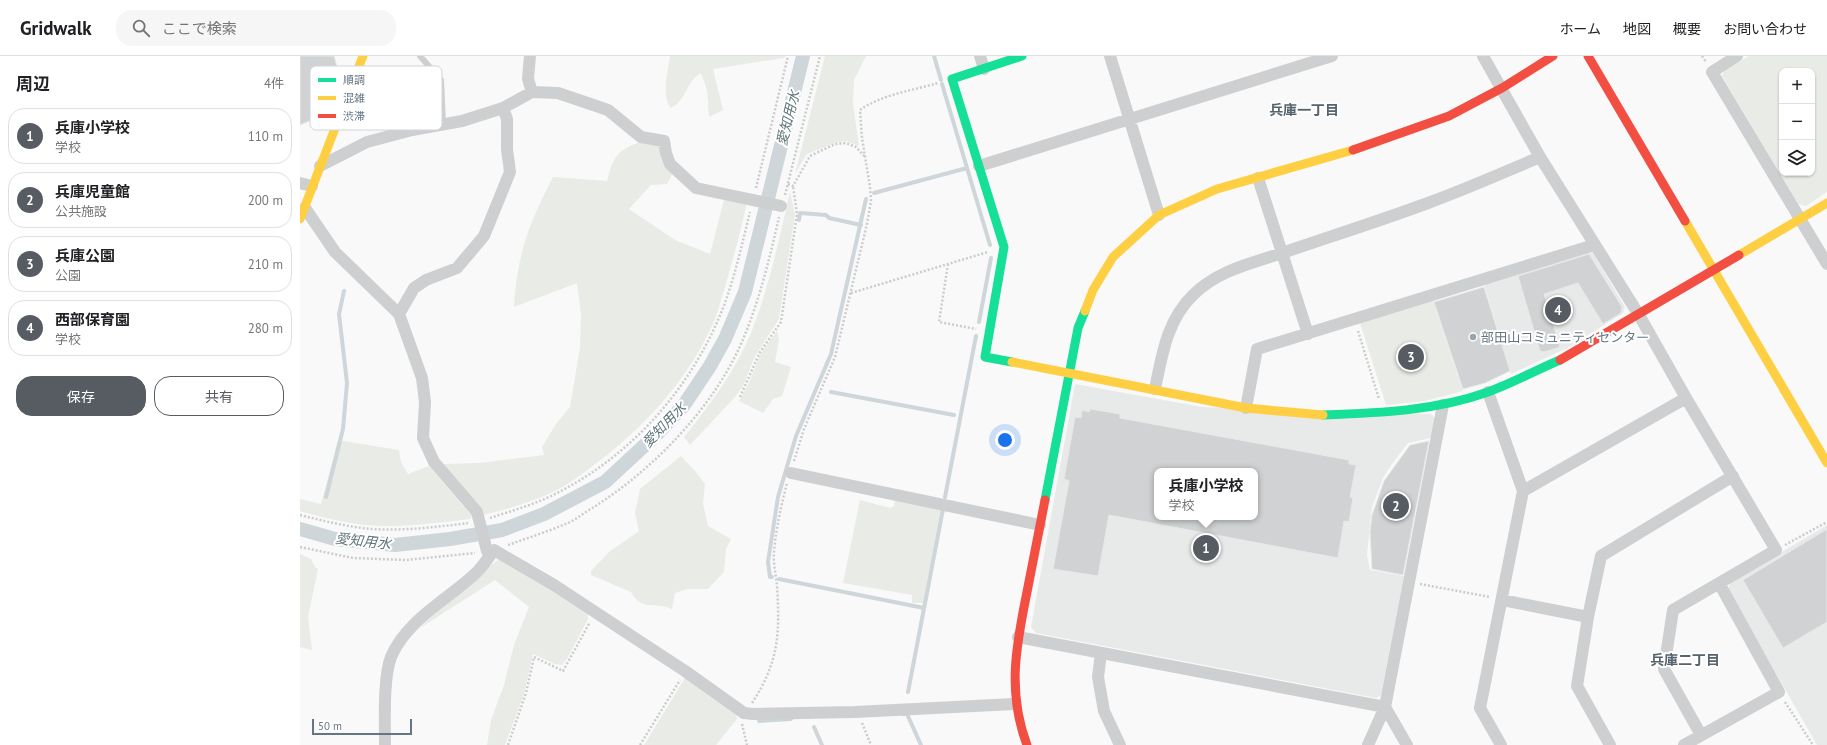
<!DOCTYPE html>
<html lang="ja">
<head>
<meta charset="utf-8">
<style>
	body { margin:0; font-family:"PT Sans","Noto Sans JP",sans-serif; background:#f6f6f6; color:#202124 }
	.controls { position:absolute; right:12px; top:12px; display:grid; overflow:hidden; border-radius:8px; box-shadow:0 1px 3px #0004 }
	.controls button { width:36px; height:36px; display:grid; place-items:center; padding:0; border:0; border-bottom:1px solid #e0e0e0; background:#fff; color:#202124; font:20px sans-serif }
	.scale { position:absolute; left:12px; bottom:10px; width:100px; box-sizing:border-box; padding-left:4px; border:2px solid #657683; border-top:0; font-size:11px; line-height:14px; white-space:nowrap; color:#657683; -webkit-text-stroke:3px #fff; paint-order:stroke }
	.you { position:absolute; left:705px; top:384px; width:14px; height:14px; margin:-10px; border:3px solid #fff; border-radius:50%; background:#1a73e8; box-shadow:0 0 0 6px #1a73e833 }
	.badge { display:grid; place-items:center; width:26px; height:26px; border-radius:50%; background:#565c61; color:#fff; font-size:13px; font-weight:700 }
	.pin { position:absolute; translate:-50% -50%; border:2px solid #fff; box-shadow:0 1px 4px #0006 }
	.popup { position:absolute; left:854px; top:412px; width:104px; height:52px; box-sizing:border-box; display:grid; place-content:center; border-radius:8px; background:#fff; filter:drop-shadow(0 1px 3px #0005); font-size:13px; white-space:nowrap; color:#757577 }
	.popup b { font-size:15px; color:#202124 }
	.popup::after { content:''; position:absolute; left:50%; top:100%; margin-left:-8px; border:8px solid transparent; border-top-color:#fff }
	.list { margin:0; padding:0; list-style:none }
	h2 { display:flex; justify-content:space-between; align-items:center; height:52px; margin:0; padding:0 16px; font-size:17px }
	h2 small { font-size:13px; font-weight:400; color:#757577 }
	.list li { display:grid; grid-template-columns:26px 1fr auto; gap:12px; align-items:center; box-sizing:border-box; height:56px; margin:0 8px 8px; padding:0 8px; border:1px solid #e0e0e0; border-radius:16px }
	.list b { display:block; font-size:15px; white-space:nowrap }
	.list p { margin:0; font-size:13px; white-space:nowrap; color:#757577 }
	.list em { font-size:13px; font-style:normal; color:#757577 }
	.actions { display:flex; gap:8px; padding:12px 16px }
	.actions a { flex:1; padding:9px 0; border:1px solid #565c61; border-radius:16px; text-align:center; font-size:14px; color:#565c61 }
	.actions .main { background:#565c61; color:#fff }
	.icon { flex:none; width:22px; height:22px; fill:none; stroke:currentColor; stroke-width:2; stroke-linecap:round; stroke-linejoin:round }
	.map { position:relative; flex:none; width:1527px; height:689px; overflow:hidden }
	header { display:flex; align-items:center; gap:24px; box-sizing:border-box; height:56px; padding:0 20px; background:#fff; border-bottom:1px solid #e0e0e0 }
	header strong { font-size:19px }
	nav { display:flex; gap:22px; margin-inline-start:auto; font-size:14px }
	.search { width:280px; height:36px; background:#f6f6f6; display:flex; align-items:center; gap:10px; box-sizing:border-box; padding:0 14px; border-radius:16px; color:#757577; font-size:15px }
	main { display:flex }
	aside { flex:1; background:#fff }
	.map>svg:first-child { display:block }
	.built { fill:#e8e9e9; fill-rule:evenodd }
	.green { fill:#e8ebe6; fill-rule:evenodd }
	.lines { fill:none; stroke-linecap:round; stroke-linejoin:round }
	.stream { stroke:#ced6d9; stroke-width:4 }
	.canal { stroke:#ced6d9; stroke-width:14 }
	.building { fill:#d0d2d3; stroke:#e8e8e8; fill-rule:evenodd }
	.path { stroke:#cbcccd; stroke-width:2.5; stroke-dasharray:2 2; stroke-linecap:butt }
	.lane { stroke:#cecfd0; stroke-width:6 }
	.street { stroke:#cecfd0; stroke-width:12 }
	.fast { stroke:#16e098; stroke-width:9 }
	.slow { stroke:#ffcf43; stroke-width:9 }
	.jam { stroke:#f24e42; stroke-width:9 }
	.poi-dot { fill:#99a4ac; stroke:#fff; stroke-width:1.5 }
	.labels { text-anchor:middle; stroke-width:4; stroke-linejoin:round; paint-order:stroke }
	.poi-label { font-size:13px; fill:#657683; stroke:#fff; text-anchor:start }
	.neighbourhood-label { font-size:14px; font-weight:bold; fill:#57646e; stroke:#fff }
	.water-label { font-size:14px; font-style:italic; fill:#60757c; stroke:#fff }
	.key { fill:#fff; stroke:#d1d6da; stroke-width:1 }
	.key-label { font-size:11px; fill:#657683 }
</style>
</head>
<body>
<header>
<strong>Gridwalk</strong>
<div class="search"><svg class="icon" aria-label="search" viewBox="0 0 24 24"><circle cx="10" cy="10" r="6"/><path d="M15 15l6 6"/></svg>ここで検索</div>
<nav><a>ホーム</a><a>地図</a><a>概要</a><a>お問い合わせ</a></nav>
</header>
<main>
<aside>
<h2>周辺<small>4件</small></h2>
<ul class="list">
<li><span class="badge">1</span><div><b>兵庫小学校</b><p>学校</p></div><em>110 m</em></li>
<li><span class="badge">2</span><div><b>兵庫児童館</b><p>公共施設</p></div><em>200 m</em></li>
<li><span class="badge">3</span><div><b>兵庫公園</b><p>公園</p></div><em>210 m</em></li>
<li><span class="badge">4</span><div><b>西部保育園</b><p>学校</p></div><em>280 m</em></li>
</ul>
<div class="actions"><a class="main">保存</a><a>共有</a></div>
</aside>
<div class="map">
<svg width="1527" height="689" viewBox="0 0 1527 689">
	<rect width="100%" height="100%" fill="#f9f9f9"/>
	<path class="built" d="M1286,195L1293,197L1325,251L1323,257L1269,291L1211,318L1184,228Z
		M775,328L902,351L1131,358L1136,363L1131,382L1108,387L1092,408L1083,422L1072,451L1067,499L1070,514L1104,520L1081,639L1076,642L736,577L731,571ZM857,415H955V461H857Z
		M1527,469V689H1517L1428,533L1430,527Z"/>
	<path class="green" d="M370,0H485L484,2L413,13L423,54L409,61L407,34L401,17C386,25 387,44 371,52C361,42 368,14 370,0Z
		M525,0H566L554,24L553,48L559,90L546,85L537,86L507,98L495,118Z
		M1449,0H1527V136L1506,150L1498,148L1422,20L1424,15ZM1482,15H1512V117H1482Z
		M345,84L362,88L371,113L372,119L367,128L351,129L329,153L375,184L410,198L425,140L447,146C441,175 433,203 425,231C421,242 419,253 415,263C389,324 343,373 290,412C279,420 267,429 255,435C232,446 208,453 183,459L144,408L179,407L244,399L242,391L256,368L270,351L280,291L281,258L277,227L214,251C217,199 229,167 253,121L307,125C314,98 318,94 345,84Z
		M490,136L495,158L479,263L455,300L443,330L435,341L390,389L384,381C410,349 435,315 451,277C469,232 479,183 490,136Z
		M1133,244L1163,335L1125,345L1086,349L1060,267Z
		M477,275L479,284L475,306L491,311L482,340L473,343L463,357L439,345L448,329L461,297Z
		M38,384L99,394L101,406L108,418L129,410L172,460L170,463C136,467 100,472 66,469C44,467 21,461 0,455V443L21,448Z
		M381,400L396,416L405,428L403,448L408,470L431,483L426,493L424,516L408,533H387L375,537L372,553C355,545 342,556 331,536L291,519V515L309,496L339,475L335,457L340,433Z
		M560,444L590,452L594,450L595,444L641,453L623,547H612V539L543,527Z
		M0,498L11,503L15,511L18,513L8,561L12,594L0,591Z
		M201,502L288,558V563L267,603L262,609L255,608L233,598L224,638L205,689H187L191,664L204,629L214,589L229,551L195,524L117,574L188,511Z
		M385,622L436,656L437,663L416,689H344Z"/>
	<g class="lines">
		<path class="stream" d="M634,0L641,24
			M642,28L690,189
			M574,137L667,112
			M499,164L500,157L526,159L529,162L561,169
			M679,266L691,202
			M531,336L654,359
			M26,441L43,373L47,327L39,258L44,235
			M645,441L676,280
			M472,521H470L468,506L478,441L496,380L531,298L566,143
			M479,523L624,552
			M608,636L643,453
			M603,658H607L621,689
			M459,665L491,663
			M514,671L522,689"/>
		<path class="canal" d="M0,473L35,483L95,489L150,483L202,474L244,458L305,426L359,376L384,349L410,310L425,283L445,236L503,0"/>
	</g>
	<path class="building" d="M0,0H34L38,14L11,20L16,43L21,42L26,58L0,69Z
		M1289,198L1322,251L1321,257L1303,268L1278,227L1244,238L1260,291L1244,296L1240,295L1218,220Z
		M1184,231L1210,315L1185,327L1163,333L1134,246Z
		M790,353L820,358V362L1049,404V408L1056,409L1050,441L1053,442L1049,466L1044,465L1038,502L809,459L798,520L753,513L769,425L764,423L775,361L781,362L782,354L789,356ZM857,415H955V461H857Z
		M1129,385L1103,519L1072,513L1070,476L1072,459L1084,425L1110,389Z
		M1527,473V566L1483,592L1443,524Z"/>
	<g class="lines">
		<path class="path" d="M1402,0L1406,6
			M488,128L493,130L510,100L535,88L546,87L556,91L564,100
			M456,132L488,0
			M485,139L520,0
			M648,208L639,266L676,273
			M551,237L688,196
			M1058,275L1079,343
			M440,341L460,296L481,266L497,158L493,130
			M494,405L504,373L535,301L567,168L571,145L570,131L562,82L560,54C580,39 614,34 638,27
			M0,459C24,465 48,471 72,473C104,475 137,471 168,467
			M190,462C211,455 233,449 253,439C327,403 386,338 418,264C433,230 441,192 450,156
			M208,489C228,482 249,475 268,467C277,463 285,456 294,451C355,412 416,349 444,281C460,242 470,201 479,161
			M1485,489L1527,466
			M0,491L53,502L106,504L175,497
			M1120,528L1190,541
			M1485,646L1513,689
			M452,647C479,606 480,577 477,530C476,519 473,507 474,496C476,473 481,450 487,427
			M562,667L571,689
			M442,668L447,689
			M208,689L226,637L234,601L263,615L290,566
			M340,689L380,624"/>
		<path class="lane" d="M120,0L141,24L143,68"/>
		<path class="street" d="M230,0L228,23L232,36
			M680,0L684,13
			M810,0L859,159
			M1183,0L1240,101L1339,259L1386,342L1476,494L1373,554L1364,613L1401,679
			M1437,0L1412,16L1527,208
			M20,110L67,86L112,74L162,65L203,52L232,36L258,37L308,54L341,81L364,85L366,97L370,108L396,132L481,150
			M679,110L1032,0
			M958,122L1008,278
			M0,127L12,130
			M5,152L35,196L99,258L122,322L125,346L123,382L134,406L177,456L187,495
			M99,258L114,232L126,224L157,212L184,180L210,116L207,93V63L203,52
			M855,333C862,299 867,264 893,239C919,213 954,207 988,195C1035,179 1082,164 1128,147C1166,133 1203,117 1240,101
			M1188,336L1223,435L1180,652L1201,689
			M946,352L957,293L1294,189
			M491,417L740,469
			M1223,435L1386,342
			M1202,544L1288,561
			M718,581L1085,651L1107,689
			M801,597L798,621L804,655L820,689
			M85,689C85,666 83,622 91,601C107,563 149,543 177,516C183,510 189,501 194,494L254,529L385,615L444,657L453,658L555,656L714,648
			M1068,689L1085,651L1143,349
			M1310,689L1277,630L1288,561L1301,500L1433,420
			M1384,689L1479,636L1419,527"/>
		<path class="fast" d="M712,306L685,301L704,191L652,23L722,0
			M1023,359C1079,357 1135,355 1188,336C1213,327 1236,314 1260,304
			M745,444L778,272L785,255"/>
		<path class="slow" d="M0,163L63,0
			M1385,165L1527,407
			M1439,199L1527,147
			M785,255L793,234L813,201L859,159L917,133L1053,94
			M712,306L946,352L1023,359"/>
		<path class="jam" d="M1288,0L1385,165
			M1053,94L1149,60L1202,32L1253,0
			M1260,304L1439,199
			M727,689C707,636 716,590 727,536C733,506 739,475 745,444"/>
	</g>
	<circle class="poi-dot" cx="1173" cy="281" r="4"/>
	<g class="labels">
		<g class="poi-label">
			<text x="1181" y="286">部田山コミュニティセンター</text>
		</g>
		<g class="neighbourhood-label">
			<text x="1004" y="59">兵庫一丁目</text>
			<text x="1385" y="609">兵庫二丁目</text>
		</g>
		<g class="water-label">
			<text transform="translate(488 62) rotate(-76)" y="5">愛知用水</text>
			<text transform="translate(364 369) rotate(-46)" y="5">愛知用水</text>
			<text transform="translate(63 485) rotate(6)" y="5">愛知用水</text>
		</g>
	</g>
	<rect x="10" y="10" width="132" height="64" rx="6" class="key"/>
	<rect x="18" y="22" width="18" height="4" fill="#16e098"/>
	<rect x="18" y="40" width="18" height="4" fill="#ffcf43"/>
	<rect x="18" y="58" width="18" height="4" fill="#f24e42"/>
	<g class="key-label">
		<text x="43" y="28">順調</text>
		<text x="43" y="46">混雑</text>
		<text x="43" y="64">渋滞</text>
	</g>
</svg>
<div class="controls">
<button>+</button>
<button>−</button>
<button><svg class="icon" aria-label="layers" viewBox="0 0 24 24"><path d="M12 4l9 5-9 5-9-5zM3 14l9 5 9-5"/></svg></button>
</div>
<div class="scale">50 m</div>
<div class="you"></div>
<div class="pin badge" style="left:906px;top:492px">1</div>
<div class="popup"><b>兵庫小学校</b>学校</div>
<div class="pin badge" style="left:1096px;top:450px">2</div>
<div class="pin badge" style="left:1111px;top:301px">3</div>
<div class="pin badge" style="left:1258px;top:254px">4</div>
</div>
</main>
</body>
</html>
